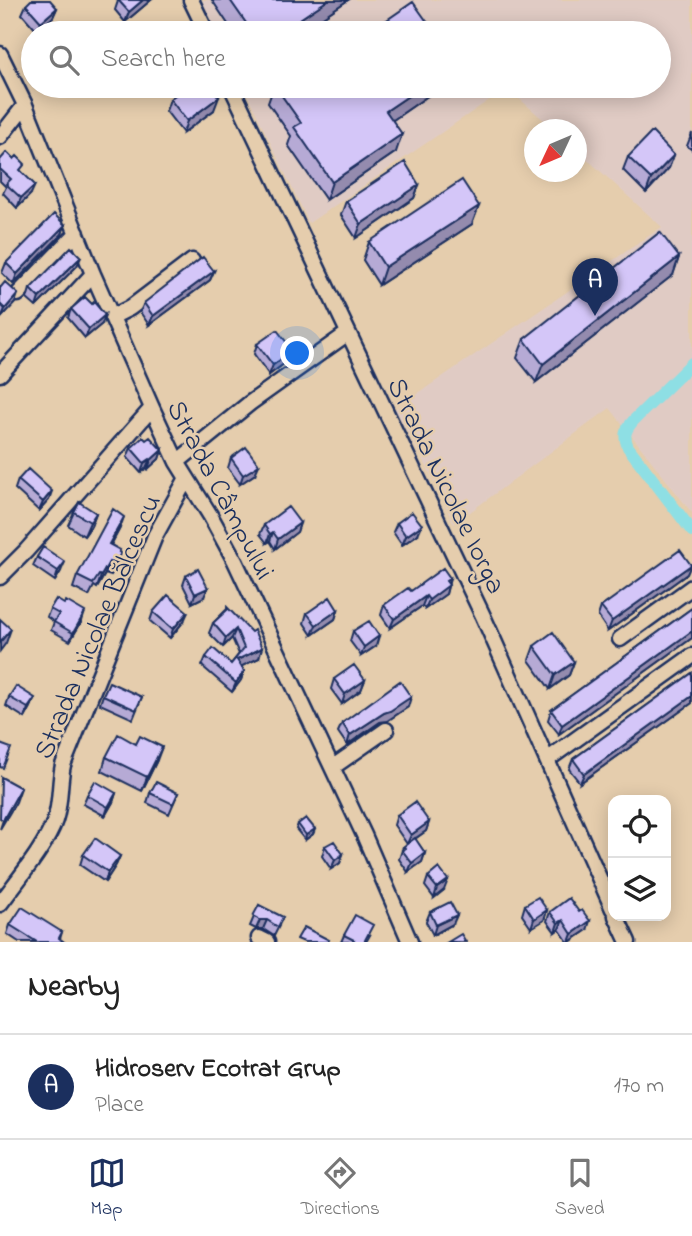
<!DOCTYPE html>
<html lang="en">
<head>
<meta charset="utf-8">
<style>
	body { margin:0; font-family:"Indie Flower",sans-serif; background:#f6f6f6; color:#222 }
	.controls { position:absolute; right:21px; bottom:21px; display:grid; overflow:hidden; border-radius:14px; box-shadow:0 4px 18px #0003 }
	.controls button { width:63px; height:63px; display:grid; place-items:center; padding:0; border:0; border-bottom:2px solid #e0e0e0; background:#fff; color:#222; font:35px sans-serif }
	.compass { position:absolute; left:524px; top:119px; width:63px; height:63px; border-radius:50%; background:#fff; box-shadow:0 4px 18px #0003; rotate:226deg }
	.you { position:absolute; left:298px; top:354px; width:24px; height:24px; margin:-18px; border:5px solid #fff; border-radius:50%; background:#1a73e8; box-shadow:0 0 0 10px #1a73e833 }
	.badge { display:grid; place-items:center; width:46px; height:46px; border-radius:50%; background:#1b2f5e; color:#fff; font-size:23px; font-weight:700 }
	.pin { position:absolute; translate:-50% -58px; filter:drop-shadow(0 2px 4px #0008) }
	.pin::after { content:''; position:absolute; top:37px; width:24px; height:21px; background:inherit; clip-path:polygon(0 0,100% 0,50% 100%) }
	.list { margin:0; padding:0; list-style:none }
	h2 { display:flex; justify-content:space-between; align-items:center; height:91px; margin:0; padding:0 28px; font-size:30px }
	h2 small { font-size:23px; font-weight:400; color:#767676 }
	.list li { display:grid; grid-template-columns:46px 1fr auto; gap:21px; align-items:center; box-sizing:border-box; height:105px; padding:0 28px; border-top:2px solid #e0e0e0 }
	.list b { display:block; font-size:26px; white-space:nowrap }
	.list p { margin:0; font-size:23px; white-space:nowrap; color:#767676 }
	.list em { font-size:23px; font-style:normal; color:#767676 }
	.icon { flex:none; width:38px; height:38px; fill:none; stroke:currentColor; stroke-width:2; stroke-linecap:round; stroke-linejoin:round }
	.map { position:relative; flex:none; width:692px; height:942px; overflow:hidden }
	.search { position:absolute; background:#fff; box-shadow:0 4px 18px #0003; left:21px; right:21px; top:21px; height:77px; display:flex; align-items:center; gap:18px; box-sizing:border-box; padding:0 24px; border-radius:38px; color:#767676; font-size:26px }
	.sheet { height:196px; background:#fff }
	nav { display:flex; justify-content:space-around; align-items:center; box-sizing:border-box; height:98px; border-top:2px solid #e0e0e0; background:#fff; font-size:19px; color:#767676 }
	nav a { display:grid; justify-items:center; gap:4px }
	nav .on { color:#1b2f5e }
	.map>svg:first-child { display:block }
	.built { fill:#e0cbc4 }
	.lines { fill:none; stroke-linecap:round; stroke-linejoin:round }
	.canal { stroke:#8edfe4; stroke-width:12 }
	.minor-casing { stroke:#1b2f5e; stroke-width:19 }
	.minor { stroke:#e5cdad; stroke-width:14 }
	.wall { fill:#b6aad5; stroke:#1b2f5e; stroke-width:2 }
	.shaded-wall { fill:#948bae; stroke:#1b2f5e; stroke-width:2 }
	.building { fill:#d4c6f8; stroke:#1b2f5e; stroke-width:2 }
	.labels { text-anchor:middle; stroke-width:5; stroke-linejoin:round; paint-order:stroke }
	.street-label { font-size:28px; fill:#1b2f5e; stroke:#e5cdad }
</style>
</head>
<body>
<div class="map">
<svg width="692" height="942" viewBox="0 0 692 942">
	<rect width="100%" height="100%" fill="#e5cdad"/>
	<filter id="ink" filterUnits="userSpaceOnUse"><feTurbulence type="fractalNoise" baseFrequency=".0143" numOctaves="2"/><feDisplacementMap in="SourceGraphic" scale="14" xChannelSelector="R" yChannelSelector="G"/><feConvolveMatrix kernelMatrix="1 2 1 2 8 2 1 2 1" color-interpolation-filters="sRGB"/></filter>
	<g filter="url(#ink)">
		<path class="built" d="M202,0H692V513L610,408L454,524L427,467L395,409L662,227L577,150L576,130L554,129L507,88L309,223L243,86H659V33H218Z"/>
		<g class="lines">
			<path class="canal" d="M692,363L634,420C625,430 623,435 628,447L692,531"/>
			<g class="minor-casing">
				<path id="minor" d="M191,0L207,33
					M0,54L25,105L93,274L152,408L177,462L210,515L235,561L364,835L410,942
					M231,86L483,616L613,909
					M0,137L25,105
					M18,294L77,233
					M112,317L130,308L192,261
					M0,374L93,274
					M177,462L250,403L348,333
					M0,577L26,551L152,408
					M620,639L692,587
					M547,760L692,656
					M333,767L386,730
					M0,904C16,882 47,845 55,820C61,803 59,783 63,765L155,536L187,478
					M616,916L628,942
					M259,938L267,942"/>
			</g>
			<use href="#minor" class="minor"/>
		</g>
		<path class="wall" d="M117,0H151L125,22L115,10L118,1Z
			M212,0H348L299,33H234Z
			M26,5L57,8L53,17L37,31L22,14Z
			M184,86H210L214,110L183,133L166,111L170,99L185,87Z
			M274,86H442L393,120L396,152L326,200L288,145L291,136L268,103Z
			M692,133V150L687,146Z
			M674,155L669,168L646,193L623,170L628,157Z
			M0,160L22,172L31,194L17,208L3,193L6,187L0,181Z
			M419,185L414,198L356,238L341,215L346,201Z
			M479,206L472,224L379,285L363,260L369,242Z
			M65,225L62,234L13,284L2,273L6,263Z
			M679,257L673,275L536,382L517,358L524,339Z
			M77,266L36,307L27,299L30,289Z
			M214,271L210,280L149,325L140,312L144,303Z
			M0,288L15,303L1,318L0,317Z
			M71,309L102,324L85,338L68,318Z
			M257,344L285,349V363L269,375L254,354Z
			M146,440L162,450L159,459L148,469L146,468L141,473L127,457L131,448Z
			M231,458L255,474L240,484L228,468Z
			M18,480L49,500L39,511L15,489Z
			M74,512L96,513L91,526L84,536L68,525Z
			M300,523L297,532L275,549L270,541L267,543L260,534L264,525Z
			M397,523L418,534L402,545L393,532Z
			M120,528L111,545L121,553L117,564L111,575L108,574V575L105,574L97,588L94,586L89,596L73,588L77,576Z
			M37,557L61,571L55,581L33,566Z
			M687,574L608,631L598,616L601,607Z
			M186,576L204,597L192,603L183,585Z
			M450,578L446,594L425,609L422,606L390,628L381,615L384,605L411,591Z
			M64,604L82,621L70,641L51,630L54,622L47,617L50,609Z
			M692,608V638L559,734L548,720L551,710Z
			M226,610L259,658L241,666L244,671L241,680L232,692L202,666L206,657L231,664L239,654L232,638L223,647L209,633L213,623Z
			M338,610L335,619L312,635L304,623L307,613Z
			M153,612L184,621L170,638L150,621Z
			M353,631L376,646L361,656L350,641Z
			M534,646L574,662L569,675L550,689L529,660Z
			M692,673V703L580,783L569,769L573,759Z
			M334,679L365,680L361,690L342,704L331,689Z
			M103,695L142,697L133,719L100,704Z
			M9,697L31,707L25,718L6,706Z
			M408,707L387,721L380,722L347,745L338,732L342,723Z
			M136,744L157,760L142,791L102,771L106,757Z
			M116,793L113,802L105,816L83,804L87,795Z
			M150,793H178L169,814L147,803Z
			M397,815L429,822L426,831L415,839L425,853L422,862L408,872L399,859L403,847L407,844L394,825Z
			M298,824L315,829L313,834L305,840L296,829Z
			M325,846L343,854L340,863L331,869L322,856Z
			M83,855L120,856L116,865L105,882L80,865Z
			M428,877L444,890L434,898L425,886Z
			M259,905L279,926L274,936L263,929H256L250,926Z
			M525,905L547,910L544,920L531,928L522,915Z
			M430,912L453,924L433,935L426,922Z
			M550,912L587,930L570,942H568L559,929L555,932L547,921Z
			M10,925L62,932L60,939L64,942H19L7,934Z
			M344,935H370L366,942H341Z"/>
		<path class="shaded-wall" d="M143,0H151L125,22L129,12Z
			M328,0H348L299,33H279Z
			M57,8L53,17L37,31L41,22Z
			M423,86H442L380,129L386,111Z
			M219,97L214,110L183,133L187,121Z
			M402,134L396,152L326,200L332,182Z
			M674,155L669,168L646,193L651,179Z
			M35,185L31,194L17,208L21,198Z
			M419,185L414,198L356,238L361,224Z
			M479,206L472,224L379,285L385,267Z
			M65,225L62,234L13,284L17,274Z
			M81,257L77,266L36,307L39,298Z
			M679,257L673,275L536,382L543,364Z
			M214,271L210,280L149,325L153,316Z
			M18,294L15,303L1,318L5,309Z
			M105,315L102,324L85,338L89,329Z
			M288,354L285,363L269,375L273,365Z
			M162,450L159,459L148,469L151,460Z
			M150,459L146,468L141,473L144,463Z
			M259,465L255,474L240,484L243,475Z
			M52,491L49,500L39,511L43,502Z
			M96,513L91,526L84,536L90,522Z
			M124,517L120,528L105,556L109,544Z
			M300,523L297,532L275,549L278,539Z
			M422,525L418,534L402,545L406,536Z
			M273,532L270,541L267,543L270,534Z
			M121,553L117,564L111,575L115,563Z
			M65,562L61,571L55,581L58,571Z
			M109,562L105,574L97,588L101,576Z
			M691,565L687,574L608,631L612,621Z
			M450,578L446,594L425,609L429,600L446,581Z
			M208,588L204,597L192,603L195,594Z
			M426,596L422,606L390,628L394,619Z
			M338,610L335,619L312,635L316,625Z
			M85,612L82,621L70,641L73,633Z
			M188,612L184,621L170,638L173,629Z
			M11,629L6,643L0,651V642Z
			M236,629L232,638L223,647L226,638Z
			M692,631V638L559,734L562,725Z
			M379,636L376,646L361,656L364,647Z
			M262,648L259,658L234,670L237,660Z
			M574,662L569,675L550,689L555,675Z
			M244,671L241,680L232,692L236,683Z
			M365,680L361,690L342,704L345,694Z
			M692,696V703L580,783L584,774Z
			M411,697L408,707L387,721L380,722L347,745L350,735L384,713Z
			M35,698L31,707L25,718L28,708Z
			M162,747L157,760L142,791L147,777Z
			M21,788L16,802L0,829L3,820Z
			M116,793L113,802L105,816L108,807Z
			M429,822L426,831L407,844L411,835Z
			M315,829L313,834L305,840L306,835Z
			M425,853L422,862L408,872L412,863Z
			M343,854L340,863L331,869L335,860Z
			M120,856L116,865L105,882L108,872Z
			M448,880L444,890L434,898L437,888Z
			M547,910L544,920L531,928L534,919Z
			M457,915L453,924L433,935L436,925Z
			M260,920H267L263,929H256Z
			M563,920L559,929L555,932L558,923Z
			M590,921L587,930L569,942L572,934Z"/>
		<path class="building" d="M31,0H50L57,8L41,22L26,5Z
			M120,0H143L129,12L119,1Z
			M230,0H328L279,33H253Z
			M413,2L433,30L443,24L449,33H368Z
			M187,86H210L219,97L187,121L170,99Z
			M275,86H423L386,111L402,134L332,182L294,127L301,123Z
			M652,132L674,155L651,179L628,157Z
			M7,152L14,159L17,156L25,164L20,170L35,185L21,198L6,184L11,179L0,169V160Z
			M405,162L419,185L361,224L346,201Z
			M462,180L479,206L385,267L369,242Z
			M54,214L65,225L17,274L6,263Z
			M660,232L679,257L543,364L524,339Z
			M71,247L81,257L39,298L30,289Z
			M203,257L214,271L153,316L144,303Z
			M5,282L18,294L5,309L0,304V288Z
			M85,297L92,304L94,302L105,315L89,329L71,309Z
			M277,330L287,343L283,347L288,354L273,365L257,344Z
			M143,437L146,440L150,437L162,450L151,460L150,459L144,463L131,448Z
			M246,447L259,465L243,475L231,458Z
			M28,469L52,491L43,502L18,480Z
			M79,502L96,513L90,522L74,512Z
			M288,507L300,523L278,539L273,532L270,534L264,525Z
			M113,509L124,517L109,544L120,550L119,552L121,553L115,563L113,562L112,563L109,562L101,576L99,575L93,584L77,576Z
			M412,512L422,525L406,536L397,523Z
			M43,547L65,562L58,571L37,557Z
			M680,550L691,565L612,621L601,607Z
			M443,568L450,578L446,581L449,585L429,600L426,596L394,619L384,605L408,588L411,591Z
			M198,569L208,588L195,594L186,576Z
			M168,595L188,612L173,629L153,612Z
			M330,597L338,610L316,625L307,613Z
			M56,599L64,604L66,601L85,612L73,633L54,622L59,614L50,609Z
			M227,607L251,632L254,630L262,648L237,660L244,671L236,683L206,657L213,648L231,664L244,648L236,629L226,638L213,623L227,610Z
			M692,608V631L562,725L551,710Z
			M0,619L11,629L0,642Z
			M369,621L379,636L364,647L353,631Z
			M553,632L574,662L555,675L534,646Z
			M354,665L365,680L345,694L334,679Z
			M692,673V696L584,774L573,759Z
			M400,681L411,697L390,711L384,713L350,735L342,723Z
			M109,682L142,697L136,710L103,695Z
			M16,686L35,698L28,708L9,697Z
			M118,734L136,744L140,736L162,747L147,777L106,757Z
			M0,744L11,748L3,768L0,767Z
			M1,777L21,788L3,820L0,818Z
			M95,781L116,793L108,807L87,795Z
			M156,782L178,793L173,804L150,793Z
			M415,802L429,822L411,835L397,815Z
			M306,818L315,829L306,835L298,824Z
			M95,838L120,856L108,872L83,855Z
			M415,838L425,853L412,863L402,850L405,848L403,847Z
			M334,841L343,854L335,860L325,846Z
			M439,868L448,880L437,888L428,877Z
			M538,897L547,910L534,919L525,905Z
			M569,898L579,912L582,910L590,921L572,934L563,920L558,923L550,912Z
			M450,902L457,915L436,925L430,912Z
			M259,905L283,917L278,927L267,920H260L253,916Z
			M22,907L62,932L59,938L64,942H37L10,925Z
			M355,915L373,925L364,942H353L354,940L344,935Z
			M304,927L329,940L328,942H304L297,939Z
			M461,934L466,942H448Z"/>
	</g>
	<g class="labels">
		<g class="street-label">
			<text transform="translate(448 485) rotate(64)" y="10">Strada Nicolae Iorga</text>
			<text transform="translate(222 489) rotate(62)" y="10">Strada Câmpului</text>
			<text transform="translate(96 626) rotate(-67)" y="10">Strada Nicolae Bălcescu</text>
		</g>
	</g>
</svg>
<div class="controls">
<button><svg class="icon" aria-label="locate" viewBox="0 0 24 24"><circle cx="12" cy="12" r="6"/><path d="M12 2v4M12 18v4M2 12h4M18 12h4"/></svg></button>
<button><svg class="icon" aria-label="layers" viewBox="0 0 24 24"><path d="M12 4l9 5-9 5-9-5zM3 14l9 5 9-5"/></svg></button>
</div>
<svg class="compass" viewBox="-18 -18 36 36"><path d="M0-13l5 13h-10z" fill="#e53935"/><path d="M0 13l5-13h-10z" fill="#767676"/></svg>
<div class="you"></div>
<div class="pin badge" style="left:595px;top:316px">A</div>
<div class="search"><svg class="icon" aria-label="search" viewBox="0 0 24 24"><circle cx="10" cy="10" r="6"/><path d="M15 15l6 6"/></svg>Search here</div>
</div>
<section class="sheet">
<h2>Nearby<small></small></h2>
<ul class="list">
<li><span class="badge">A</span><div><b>Hidroserv Ecotrat Grup</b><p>Place</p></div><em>170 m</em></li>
</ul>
</section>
<nav>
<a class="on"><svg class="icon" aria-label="map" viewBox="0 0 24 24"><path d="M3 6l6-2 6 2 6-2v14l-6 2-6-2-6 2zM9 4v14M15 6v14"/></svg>Map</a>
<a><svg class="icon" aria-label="directions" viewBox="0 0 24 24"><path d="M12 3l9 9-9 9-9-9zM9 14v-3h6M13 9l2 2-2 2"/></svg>Directions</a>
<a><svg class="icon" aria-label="saved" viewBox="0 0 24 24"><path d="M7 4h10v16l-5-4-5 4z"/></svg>Saved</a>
</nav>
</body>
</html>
